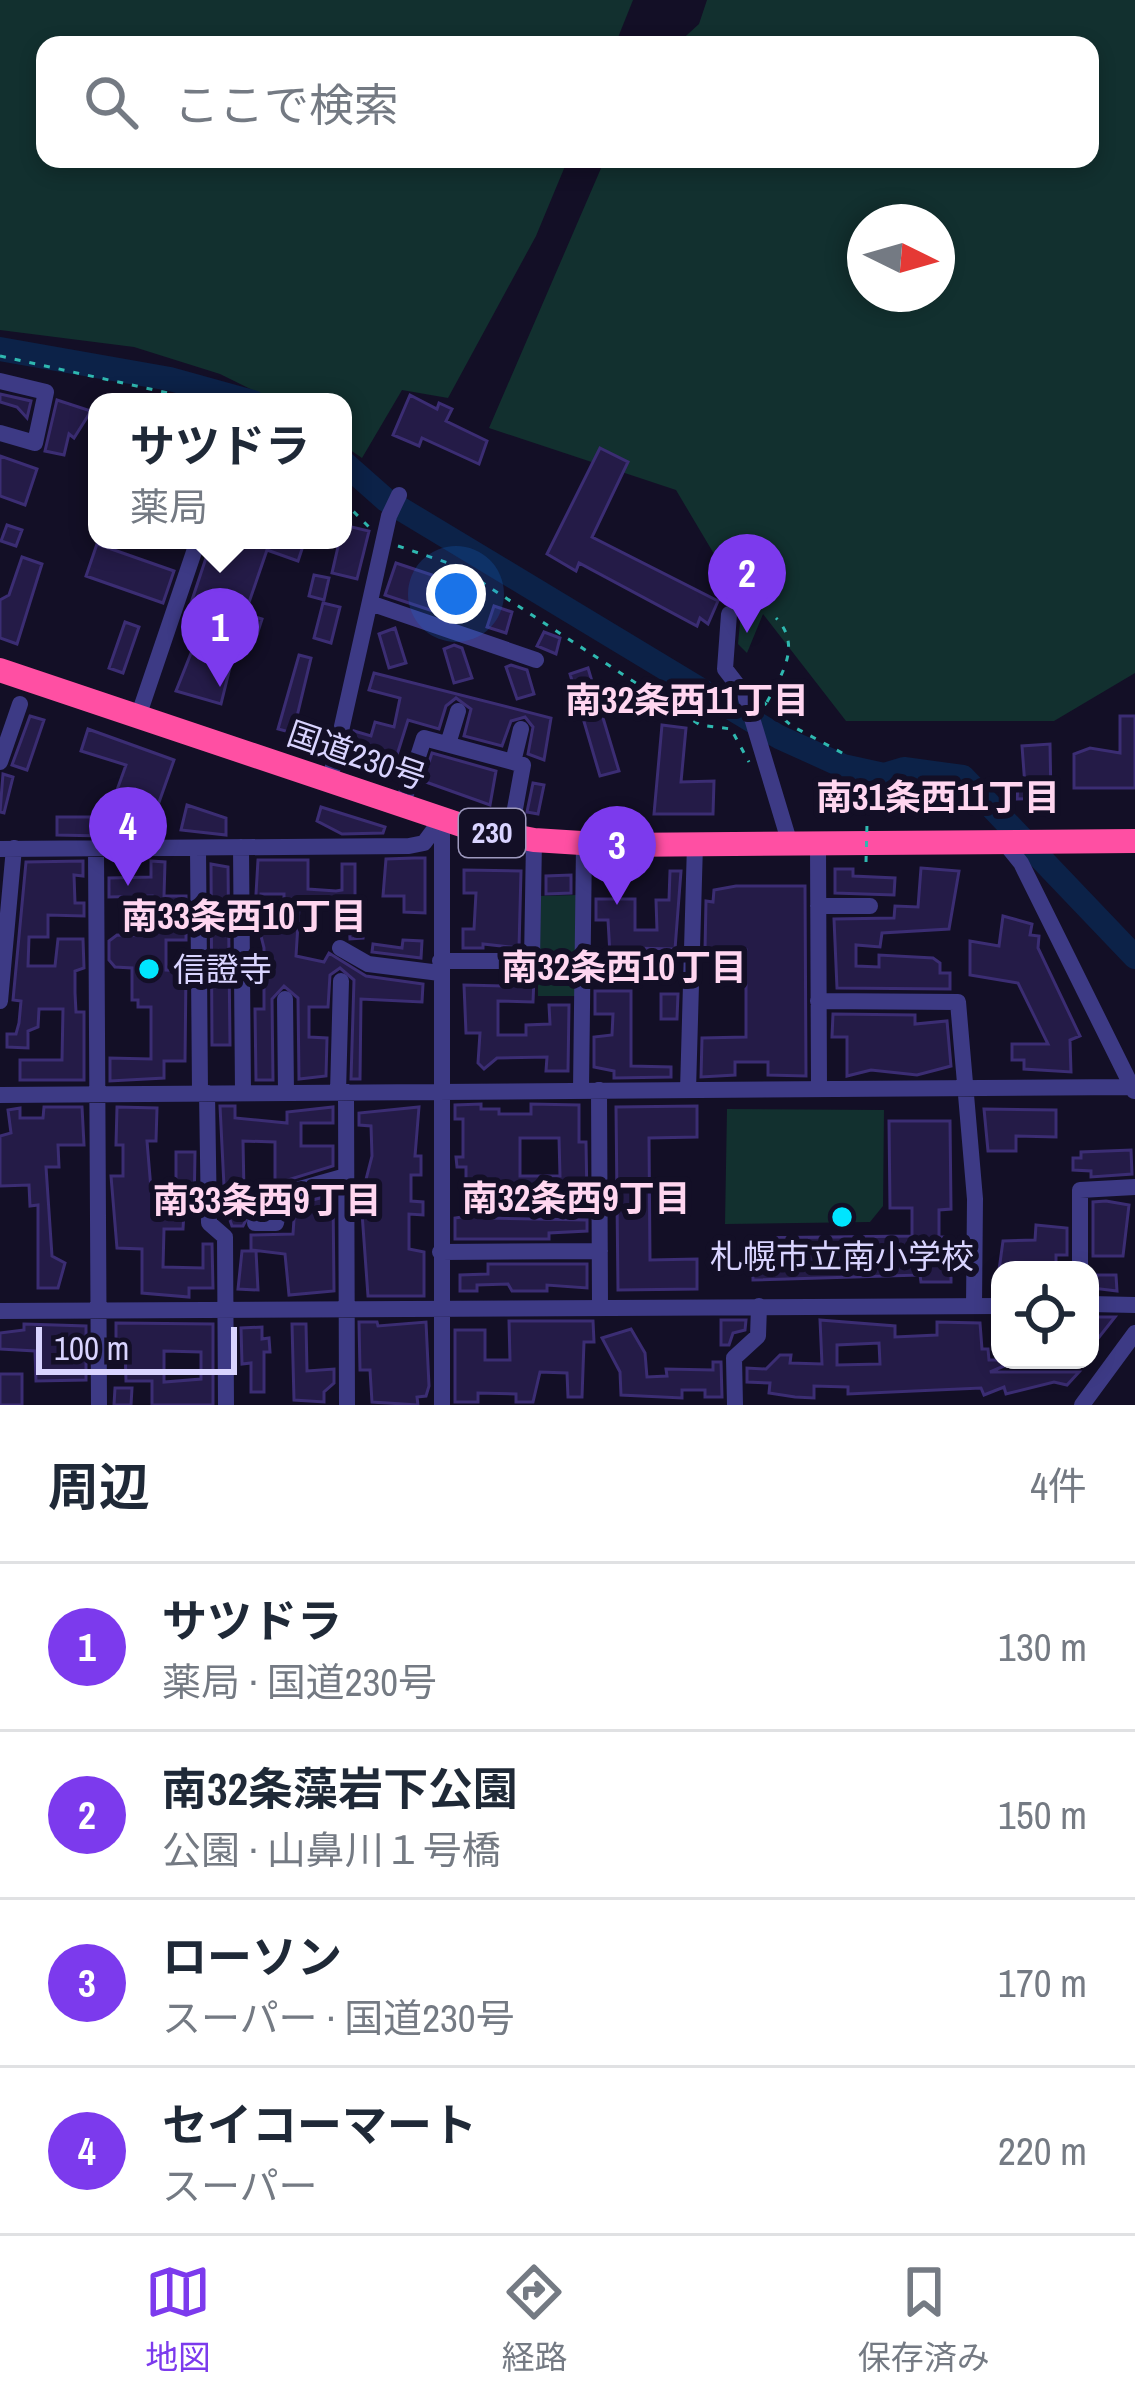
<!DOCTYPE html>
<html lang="ja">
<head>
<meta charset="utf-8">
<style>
	body { margin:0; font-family:"Archivo Narrow","Noto Sans JP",sans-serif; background:#f6f6f7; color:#1f2937 }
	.controls { position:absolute; right:36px; bottom:36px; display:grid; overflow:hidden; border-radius:24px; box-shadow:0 6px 18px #0003 }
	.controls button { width:108px; height:108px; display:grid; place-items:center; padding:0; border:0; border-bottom:3px solid #e0e1e3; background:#fff; color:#1f2937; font:60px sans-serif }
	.compass { position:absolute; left:847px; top:204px; width:108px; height:108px; border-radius:50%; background:#fff; box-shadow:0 6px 18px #0003; rotate:95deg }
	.scale { position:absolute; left:36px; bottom:30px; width:201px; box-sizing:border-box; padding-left:12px; border:6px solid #d9d4ff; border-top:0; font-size:33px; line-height:42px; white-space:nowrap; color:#d9d4ff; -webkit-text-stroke:9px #130f26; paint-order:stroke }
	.you { position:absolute; left:456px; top:594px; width:42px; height:42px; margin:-30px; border:9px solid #fff; border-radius:50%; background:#1a73e8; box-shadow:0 0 0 18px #1a73e833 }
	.badge { display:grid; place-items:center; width:78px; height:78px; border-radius:50%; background:#7c3aed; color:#fff; font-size:39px; font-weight:700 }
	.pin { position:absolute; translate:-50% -99px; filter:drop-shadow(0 3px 6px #0008) }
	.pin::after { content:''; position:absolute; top:63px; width:42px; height:36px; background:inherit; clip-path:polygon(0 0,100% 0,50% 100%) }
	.popup { position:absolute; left:88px; top:393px; width:264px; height:156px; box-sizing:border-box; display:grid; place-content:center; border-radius:24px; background:#fff; filter:drop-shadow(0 3px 9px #0005); font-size:39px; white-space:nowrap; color:#747a83 }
	.popup b { font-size:45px; color:#1f2937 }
	.popup::after { content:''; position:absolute; left:50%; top:100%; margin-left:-24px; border:24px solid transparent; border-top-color:#fff }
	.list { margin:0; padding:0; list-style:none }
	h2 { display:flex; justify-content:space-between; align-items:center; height:156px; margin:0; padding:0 48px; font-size:51px }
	h2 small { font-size:39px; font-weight:400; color:#747a83 }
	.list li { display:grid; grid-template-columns:78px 1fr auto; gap:36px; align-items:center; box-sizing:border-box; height:168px; padding:0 48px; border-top:3px solid #e0e1e3 }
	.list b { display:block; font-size:45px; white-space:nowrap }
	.list p { margin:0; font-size:39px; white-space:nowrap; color:#747a83 }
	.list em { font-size:39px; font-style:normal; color:#747a83 }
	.icon { flex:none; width:66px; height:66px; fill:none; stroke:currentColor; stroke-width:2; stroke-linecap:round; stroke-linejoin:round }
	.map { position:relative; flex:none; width:1135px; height:1405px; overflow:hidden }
	.search { position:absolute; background:#fff; box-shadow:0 6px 18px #0003; left:36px; right:36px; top:36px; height:132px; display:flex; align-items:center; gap:30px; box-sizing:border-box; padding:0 42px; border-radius:24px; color:#747a83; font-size:45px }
	.sheet { height:828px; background:#fff }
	nav { display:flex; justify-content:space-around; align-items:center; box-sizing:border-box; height:168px; border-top:3px solid #e0e1e3; background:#fff; font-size:33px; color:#747a83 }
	nav a { display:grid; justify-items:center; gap:6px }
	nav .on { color:#7c3aed }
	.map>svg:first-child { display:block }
	.green { fill:#12302f; fill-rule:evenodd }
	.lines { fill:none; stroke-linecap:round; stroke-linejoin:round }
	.river { stroke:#0c2248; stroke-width:24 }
	.building { fill:#241b47; stroke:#3b2d73; stroke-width:3; fill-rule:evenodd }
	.path { stroke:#2fb8b0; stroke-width:3; stroke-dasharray:6 9; stroke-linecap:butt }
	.minor { stroke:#3d3a85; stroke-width:16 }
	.highway { stroke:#ff4fa3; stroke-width:24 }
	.path-bridge { stroke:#2fb8b0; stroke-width:3; stroke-dasharray:6 9; stroke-linecap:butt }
	.poi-dot { fill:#00e5ff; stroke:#130f26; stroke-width:4.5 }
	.labels { text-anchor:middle; stroke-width:12; stroke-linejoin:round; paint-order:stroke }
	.shield { fill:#130f26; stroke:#9e99be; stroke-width:3 }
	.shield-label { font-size:30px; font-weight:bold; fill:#d9d4ff }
	.street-label { font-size:33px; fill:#d9d4ff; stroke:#130f26 }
	.poi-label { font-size:33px; fill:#d9d4ff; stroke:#130f26; text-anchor:start }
	.neighbourhood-label { font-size:36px; font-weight:bold; fill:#ffd6f0; stroke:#130f26 }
</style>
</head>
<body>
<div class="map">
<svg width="1135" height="1405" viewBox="0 0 1135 1405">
	<rect width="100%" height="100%" fill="#130f26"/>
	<path class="green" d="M0,0H633L615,45H45V159H568L536,236L448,398L402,390L362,458L343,445V402H277L220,374L134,347L0,330Z
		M707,0H1135V673L1054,721H846L763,614L747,653L738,644L742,601L676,490L489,428L605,159H1090V45H676L699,24ZM865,222H937V294H865Z
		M577,895V996H538V896Z
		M727,1109L884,1110L883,1206L870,1222L725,1224Z"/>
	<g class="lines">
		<path class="river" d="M0,349L170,379L253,402
			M343,462L386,500L779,737L843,766L884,775L904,769L963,777L1135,957"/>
	</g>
	<path class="building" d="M0,394L31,401L27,418L17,407L0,402Z
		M410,395L437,409L439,403L452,409L446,421L487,441L479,464L422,438L419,446L393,435Z
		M57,400L91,411L74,438L69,434L64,455L45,451Z
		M600,448L628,462L592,537L718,601L708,624L700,618L697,626L579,563L576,571L547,554Z
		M0,456L37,469L25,505L0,496Z
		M7,525L22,530L16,546L1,541Z
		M343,525L369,531L357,579L332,573Z
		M212,540L247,545L242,540H305L298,561L267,550L245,614L262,619L255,641L238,635L221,704L176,691L203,623L186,618Z
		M97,544L174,571L163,603L86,576Z
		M22,557L42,564L17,644L0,638V600L9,595Z
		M396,563L456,583L445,615L385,595Z
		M314,575L329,578L324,600L309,596Z
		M323,603L340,607L331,643L314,638Z
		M494,606L512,612L506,633L487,627Z
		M125,622L139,627L123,673L109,668Z
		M395,628L406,663L389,668L379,634Z
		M544,632L560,638L556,654L537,646Z
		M454,645L462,648L472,678L454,683L444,649Z
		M299,655L311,658L293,733L278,729Z
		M511,665L527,670L534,694L517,699L506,667Z
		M588,668L619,771L600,776L570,674Z
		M374,673L551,718L544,760L528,754L533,727L525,717L511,721L502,746L464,736L471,709L456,698L446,706L439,729L408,720L397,755L404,758L400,770L348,759L354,731L371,736L375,722L394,727L400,698L369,690Z
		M30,716L44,720L27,770L12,765Z
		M1120,716H1135V788H1074V754L1090,748L1120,753Z
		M662,725L686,728L681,782L714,781L713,814H654Z
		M88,729L174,760L158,805L117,790L126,765L81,751Z
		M1050,744L1051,798L1017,799L1018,787L1025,786L1022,746Z
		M432,753L496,771L490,805L423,781Z
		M3,774L13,777L4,813L0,812Z
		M533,783L544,785L538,814L527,812Z
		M187,805L226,818V835L181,830Z
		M321,807L385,827L383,833L342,834L317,821Z
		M57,817H91V823H102V836L57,835Z
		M414,858H425V913L404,912V896H383L386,859Z
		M258,860H308V889L336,891L342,890V864H355V911L299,908L296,956L324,962L329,953L366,976L423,984L422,1002L361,999L360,1079H351L354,980L340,968L330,975L328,1007H309V1037L327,1038L326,1076L299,1079L298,998L284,986L272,999L273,1080H256L255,1009H264V948L259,928H254ZM261,894H284V915H260Z
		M83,861V876L74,875L75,903H84V916L48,915V937H29L28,966H55L58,939H83L84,968L75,971V993L76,1012H84V1080H20V1060H62L63,1009H39L38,1027L28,1031V1048L7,1047V1034H16L19,1023L21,1001L13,1000L26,862Z
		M151,861L165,862L164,896H186V940H166V970L186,971L185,1061H164V1078L110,1081V1058L151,1059V1007H138V1000H132V968L115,967L109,960V941L117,935L148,936L152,896L109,897V878L151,877Z
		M211,864L228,867L230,1045H212Z
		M921,868L959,871L949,929L882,933L880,947L856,945V966L879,967V955L933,958L940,963V973H950V989L837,988L834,919L894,918L895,906L918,907Z
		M835,869H853V876L895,878L894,895L835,893Z
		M464,870L521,871L519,948L483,944V948H463V929H474L476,893H464Z
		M670,871H681L675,949L631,948V972H611L608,920H596V899H635V930H657L656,900H669Z
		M571,875V893L546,894V876Z
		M736,886H805L806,1076L768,1075V1062H735V1075L701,1077L702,1038L746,1037V950H705L706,901L713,902L714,890Z
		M349,916H362L363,938L350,939Z
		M1003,916L1032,924L1030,935L1039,936L1038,948L1080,1036L1070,1040L1071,1072L1024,1069V1060H1012V1044H1048L1018,983L970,975V941L999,946Z
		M403,940L422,941L421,958L372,952L373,944L402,948Z
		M505,974L534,977L533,1002L498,1001V1035H526V1025L550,1024L549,1005H569L568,1071H546L547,1057L497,1058L484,1069L478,1063L480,1033H466L464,985L504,986Z
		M595,991H631V1066L671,1067V1077L614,1078V1071L594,1067V1037L612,1035L613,1014H595Z
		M661,994H678L677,1019H661Z
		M833,1014L915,1015V1024L947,1021L951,1066L917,1075L871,1070L847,1076V1037H832Z
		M481,1104V1109H499V1114H531V1104L579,1105V1142H586L587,1201L522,1200V1190H488L489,1218L587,1220V1231L549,1233V1239H455V1218L462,1217L466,1204V1167H457L456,1157H463V1119H455V1105ZM520,1138H559L560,1176H520Z
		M220,1106H235V1118L287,1123V1112L333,1107V1123H301V1146H333V1166L275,1184V1142L243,1141L244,1192H265V1210L250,1212L243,1226H232L225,1206Z
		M697,1106V1137L649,1138L650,1260L697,1259V1289L618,1290L616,1107Z
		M44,1107H82L84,1145H58L59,1167H46L52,1256L65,1263L58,1288H38V1205L30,1206L29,1185L0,1186V1136L11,1133L8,1110L20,1108V1118H43Z
		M117,1107L157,1108L156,1141H147L151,1189H176V1152H195L194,1212H184L183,1229H164L163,1267L203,1268V1244H212L213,1288H189V1297L142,1293V1249L117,1248L111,1176H123V1145H116Z
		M419,1107L415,1156H421V1175H411V1201L423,1202V1215L409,1214V1249L424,1252V1296H368L361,1199L372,1156L371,1126L359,1125V1113Z
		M984,1109L1056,1110V1137L1016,1136V1151H988Z
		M889,1121H950L951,1209L939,1210V1237H951V1282H921L920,1275L753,1280L752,1238L912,1236V1208H890Z
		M1131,1150L1132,1174L1091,1177V1171L1073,1170V1158H1081V1152Z
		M333,1195L334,1291L289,1295L285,1254L251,1250V1235L293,1234L295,1204Z
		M1106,1201L1129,1205L1123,1256H1093V1202Z
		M1036,1225L1067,1228V1255H1056V1263L999,1270L1003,1241L1035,1240Z
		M242,1251H256L258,1290L238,1289Z
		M488,1264H587V1288L547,1285V1291H512L508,1284L477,1285V1291H460V1275L488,1274Z
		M1092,1275H1116L1117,1291L1092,1288Z
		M1091,1317H1115L1092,1346Z
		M721,1320H746L745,1330L733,1333L729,1345H721Z
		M820,1320L895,1326V1337L937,1335V1322L980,1323L982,1349H988L989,1360H1018L990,1372H1079L1067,1385L1054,1382L1006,1394L1004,1387L984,1395L981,1388L848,1394V1387L814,1386V1398L795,1397L769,1393L770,1383L747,1382V1368L766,1369L780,1355H791L790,1363L822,1364ZM879,1343L880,1364L837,1365V1345Z
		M509,1321H593L594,1342H584L582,1397H568L567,1373L540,1372L533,1402H516V1394L478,1393V1402H455V1330H485V1360H510Z
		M359,1322H377L378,1326L426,1322L429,1386L426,1396L417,1397L418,1405L372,1402L370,1370H360Z
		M116,1323L213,1324V1405H152V1381H126L125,1344H116ZM164,1351L201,1352V1379L164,1382Z
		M24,1324L86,1326V1380L36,1381L35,1351L0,1349V1333L24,1330Z
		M292,1324H306L307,1371L334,1369V1383L324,1392V1402L294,1400Z
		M262,1327V1339L269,1338L270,1352H264V1392H251V1363L242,1364L241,1328Z
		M631,1329L645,1353L647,1377L667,1376L666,1369L713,1370V1362H721L722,1397H705V1390H682V1398L621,1395L620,1372L602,1338Z
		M0,1374H22V1405H0Z
		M115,1388H132L131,1405H114Z"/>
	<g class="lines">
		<path class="path" d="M0,356L209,402
			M343,501L371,529
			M398,546L457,566L700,725L731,729L749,762
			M762,701L792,726L844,754
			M767,702C782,674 802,645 776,618"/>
		<path class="minor" d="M0,381L46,392L35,443L0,433
			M370,603L536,660
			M729,614L725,669L745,695L790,844
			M138,717L198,540
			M448,744L458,711
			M0,762L20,704
			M513,762L521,729
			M330,780L389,516L399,495
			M402,806L424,738L513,762L523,765L510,836
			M442,819V1405
			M1004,842L1021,863L1134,1091
			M818,844L819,1089
			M241,847L243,1093
			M96,848L99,1405
			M198,848L200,1093
			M0,849L409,846L424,843L441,820
			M818,906H870
			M340,948L368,964L440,973
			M440,961H532L534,840
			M285,999L286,1093
			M0,1001L14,848
			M818,1001L958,1002L975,1199L974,1306
			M581,1090L584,845
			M599,1090L600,1305
			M688,1090L695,844
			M338,1092L341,981
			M346,1092L347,1405
			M207,1093L209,1223L225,1237L226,1405
			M0,1095L1132,1087
			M255,1223H276L282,1194L346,1176
			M440,1252L600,1251
			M1080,1270V1190L1135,1187
			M1090,1304L1135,1305
			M0,1311L1000,1306
			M735,1405L734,1358L758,1336L759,1306
			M1082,1405L1135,1333"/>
		<path class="highway" d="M0,670L467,827L534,840L613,845L1135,841"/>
		<path class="path-bridge" d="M866,862L867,824"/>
	</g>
	<g class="poi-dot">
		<circle cx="149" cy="969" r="12"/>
		<circle cx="842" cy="1217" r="12"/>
	</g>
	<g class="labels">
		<rect class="shield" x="459" y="809" width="66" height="48" rx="9"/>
		<g class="shield-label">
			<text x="492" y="843">230</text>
		</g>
		<g class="street-label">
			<text transform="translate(357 755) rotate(19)" y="12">国道230号</text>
		</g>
		<g class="poi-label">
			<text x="173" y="981">信證寺</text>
			<text x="842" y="1268" text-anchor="middle">札幌市立南小学校</text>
		</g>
		<g class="neighbourhood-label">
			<text x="687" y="713">南32条西11丁目</text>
			<text x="938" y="810">南31条西11丁目</text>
			<text x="244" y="929">南33条西10丁目</text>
			<text x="624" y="980">南32条西10丁目</text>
			<text x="576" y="1211">南32条西9丁目</text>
			<text x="267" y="1213">南33条西9丁目</text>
		</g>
	</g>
</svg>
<div class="controls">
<button><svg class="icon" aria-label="locate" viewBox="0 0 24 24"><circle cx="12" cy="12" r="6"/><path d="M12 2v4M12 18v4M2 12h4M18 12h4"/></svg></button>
</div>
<svg class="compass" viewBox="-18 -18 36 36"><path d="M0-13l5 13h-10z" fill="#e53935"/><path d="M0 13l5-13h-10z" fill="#747a83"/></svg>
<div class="scale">100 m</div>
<div class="you"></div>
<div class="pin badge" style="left:220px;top:687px">1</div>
<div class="popup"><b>サツドラ</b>薬局</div>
<div class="pin badge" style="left:747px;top:633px">2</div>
<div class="pin badge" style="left:617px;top:905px">3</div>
<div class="pin badge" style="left:128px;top:886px">4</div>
<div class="search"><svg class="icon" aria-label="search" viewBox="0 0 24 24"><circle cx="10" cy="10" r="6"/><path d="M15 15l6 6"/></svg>ここで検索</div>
</div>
<section class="sheet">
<h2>周辺<small>4件</small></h2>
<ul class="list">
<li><span class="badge">1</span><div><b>サツドラ</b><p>薬局 · 国道230号</p></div><em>130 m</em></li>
<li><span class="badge">2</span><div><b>南32条藻岩下公園</b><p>公園 · 山鼻川１号橋</p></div><em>150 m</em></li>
<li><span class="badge">3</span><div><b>ローソン</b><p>スーパー · 国道230号</p></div><em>170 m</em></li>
<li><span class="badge">4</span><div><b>セイコーマート</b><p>スーパー</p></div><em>220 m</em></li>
</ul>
</section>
<nav>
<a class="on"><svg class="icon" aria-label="map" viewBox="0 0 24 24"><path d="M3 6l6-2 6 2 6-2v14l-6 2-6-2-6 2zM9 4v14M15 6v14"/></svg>地図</a>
<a><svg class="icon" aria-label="directions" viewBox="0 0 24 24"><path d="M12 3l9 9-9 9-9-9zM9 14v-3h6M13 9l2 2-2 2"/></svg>経路</a>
<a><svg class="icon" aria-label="saved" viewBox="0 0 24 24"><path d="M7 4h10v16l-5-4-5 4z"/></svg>保存済み</a>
</nav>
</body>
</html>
